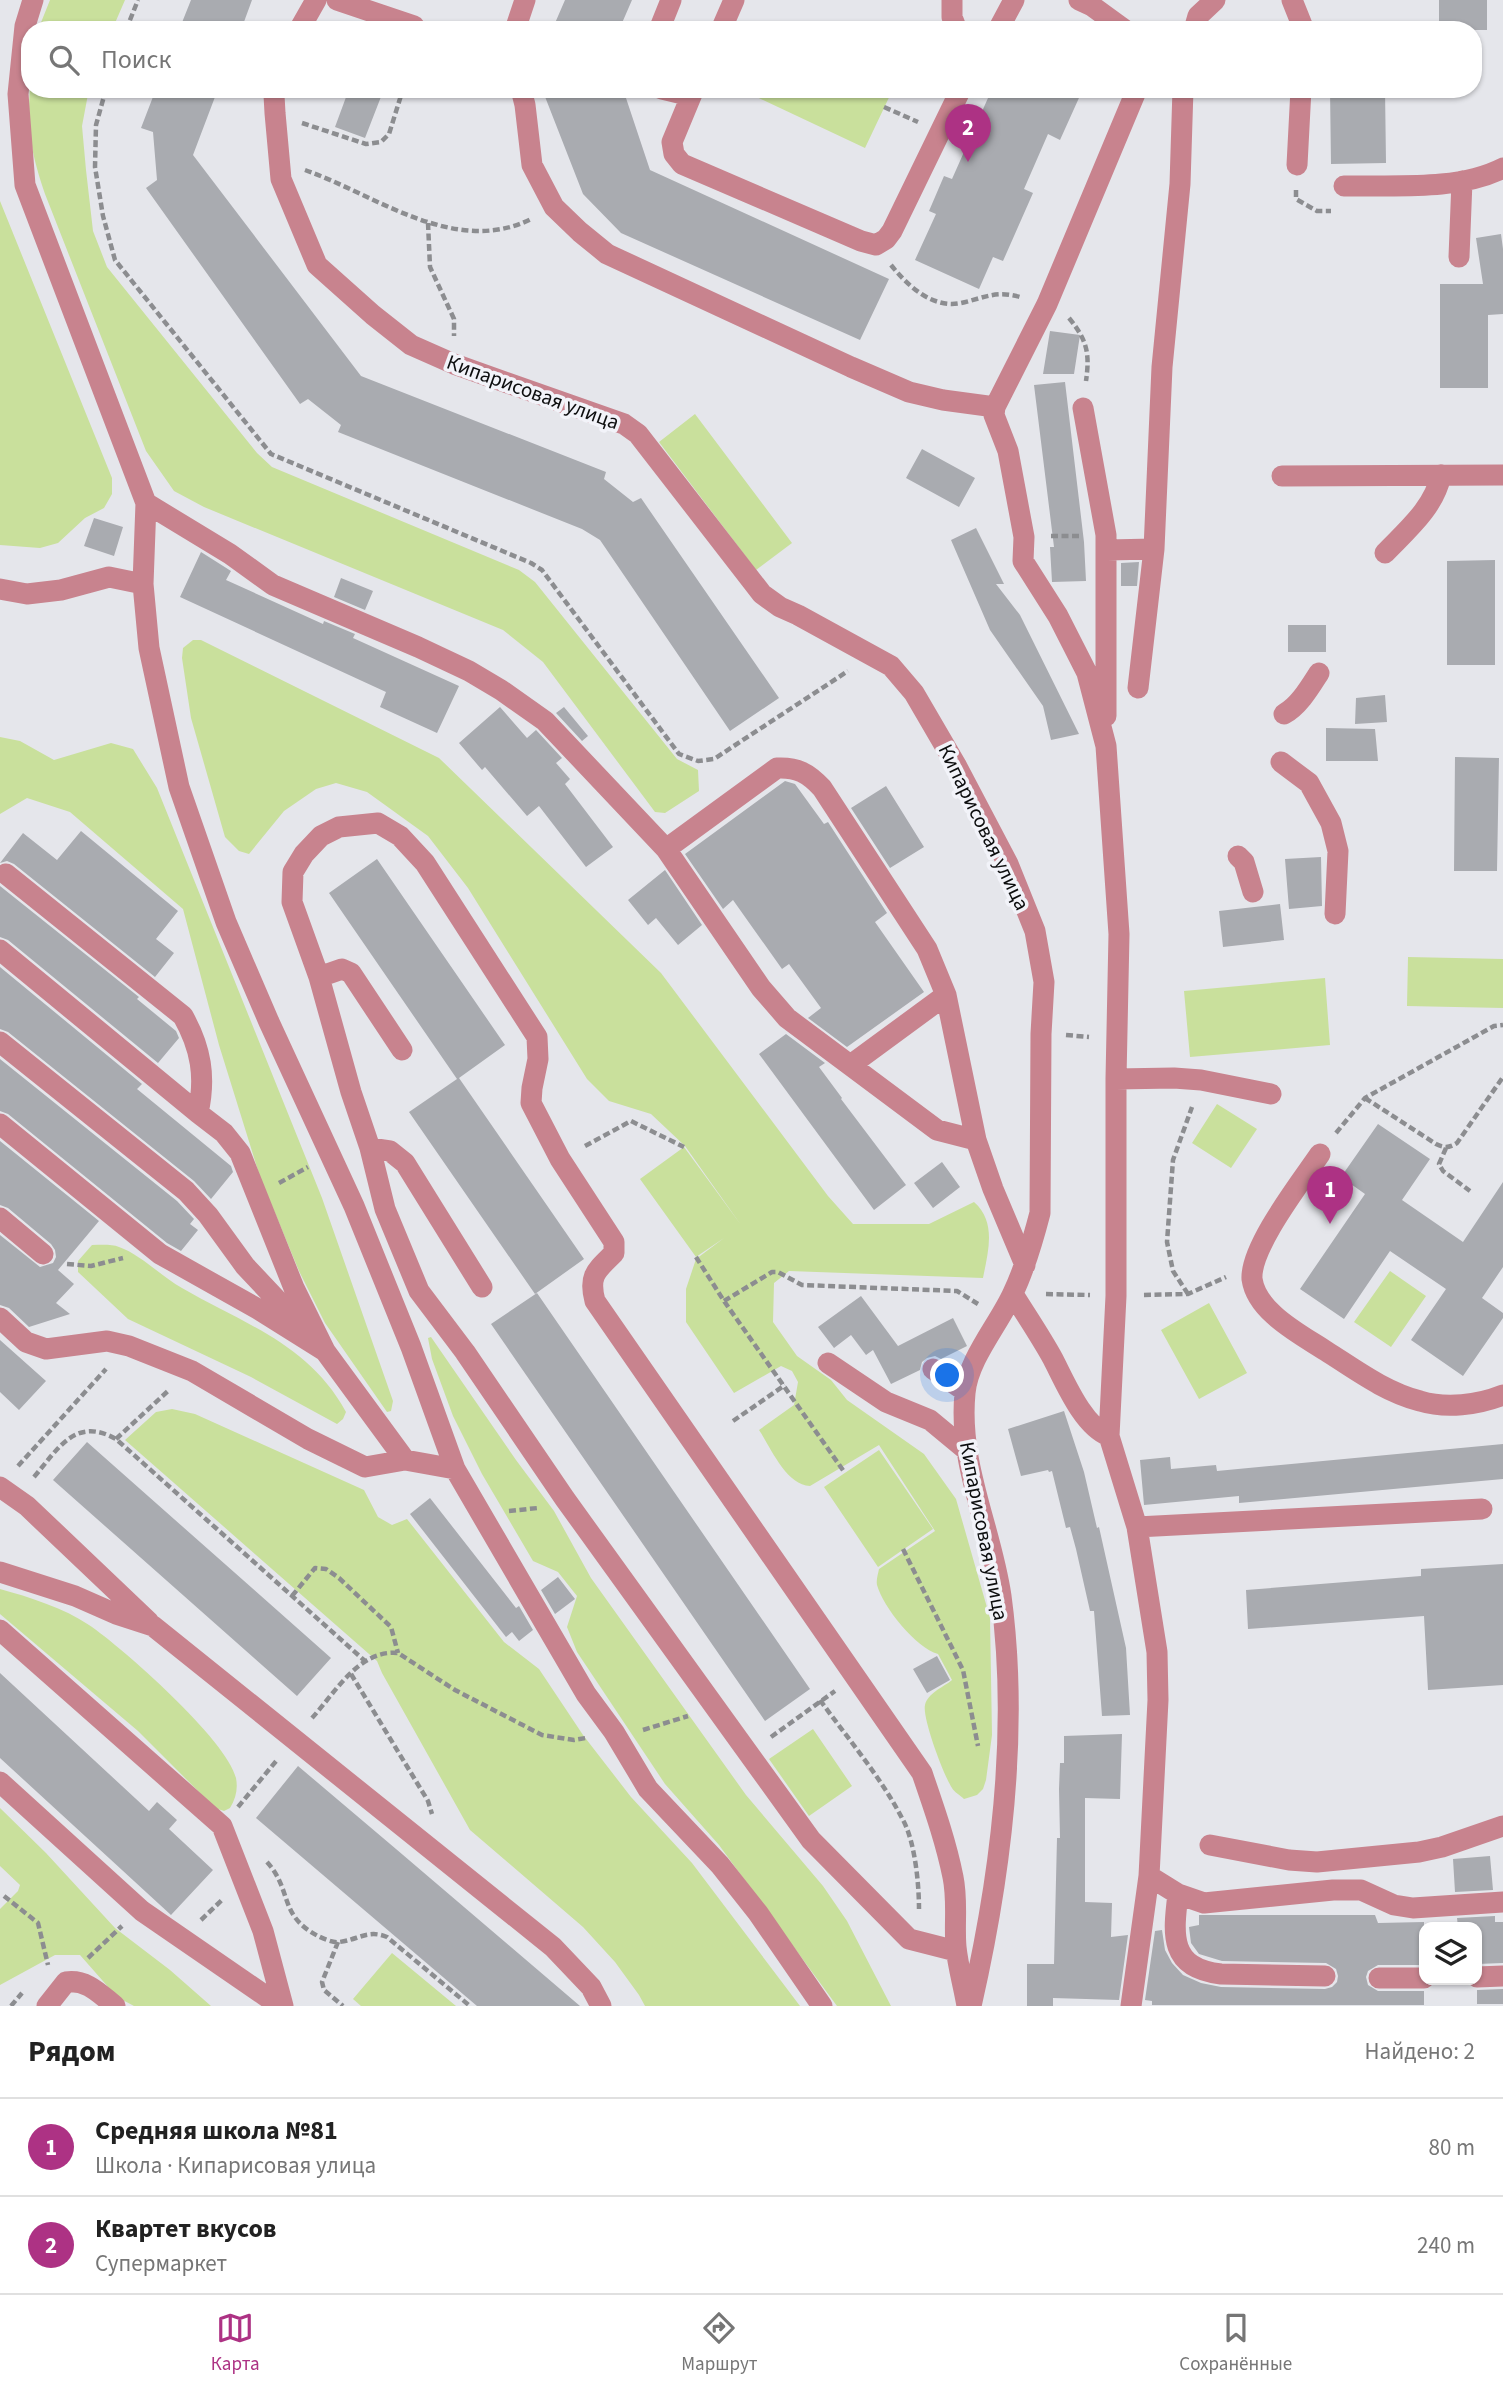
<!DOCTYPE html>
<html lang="ru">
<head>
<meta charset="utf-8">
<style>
	body { margin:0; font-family:"Source Sans 3",sans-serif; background:#f6f6f6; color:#222 }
	.controls { position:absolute; right:21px; bottom:21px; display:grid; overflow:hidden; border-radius:14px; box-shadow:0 2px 5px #0004 }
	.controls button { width:63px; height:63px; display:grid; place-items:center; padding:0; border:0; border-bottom:2px solid #e0e0e0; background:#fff; color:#222; font:35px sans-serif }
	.you { position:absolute; left:948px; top:1376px; width:24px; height:24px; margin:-18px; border:5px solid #fff; border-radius:50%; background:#1a73e8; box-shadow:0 0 0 10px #1a73e833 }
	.badge { display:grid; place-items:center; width:46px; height:46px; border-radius:50%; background:#ad3284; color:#fff; font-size:23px; font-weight:700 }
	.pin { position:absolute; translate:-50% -58px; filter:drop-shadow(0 2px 4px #0008) }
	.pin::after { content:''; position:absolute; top:37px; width:24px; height:21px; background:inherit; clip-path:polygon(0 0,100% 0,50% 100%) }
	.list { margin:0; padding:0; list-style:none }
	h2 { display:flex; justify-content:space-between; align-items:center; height:91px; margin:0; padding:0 28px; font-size:30px }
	h2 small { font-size:23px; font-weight:400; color:#767676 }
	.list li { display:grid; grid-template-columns:46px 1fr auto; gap:21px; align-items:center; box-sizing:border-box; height:98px; padding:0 28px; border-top:2px solid #e0e0e0 }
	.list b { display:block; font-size:26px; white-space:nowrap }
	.list p { margin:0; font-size:23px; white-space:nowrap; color:#767676 }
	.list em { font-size:23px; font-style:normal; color:#767676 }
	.icon { flex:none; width:38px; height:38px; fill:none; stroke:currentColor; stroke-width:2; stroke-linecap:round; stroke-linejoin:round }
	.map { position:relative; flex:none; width:1503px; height:2006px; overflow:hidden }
	.search { position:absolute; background:#fff; box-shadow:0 2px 5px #0004; left:21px; right:21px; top:21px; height:77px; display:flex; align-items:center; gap:18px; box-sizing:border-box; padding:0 24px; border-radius:28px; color:#767676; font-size:26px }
	.sheet { height:287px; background:#fff }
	nav { display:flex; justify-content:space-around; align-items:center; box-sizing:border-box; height:98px; border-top:2px solid #e0e0e0; background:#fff; font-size:19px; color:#767676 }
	nav a { display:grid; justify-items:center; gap:4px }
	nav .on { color:#ad3284 }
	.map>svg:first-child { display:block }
	.green { fill:#c9e09c }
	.building { fill:#a9abb0 }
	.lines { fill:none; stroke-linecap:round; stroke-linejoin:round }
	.path { stroke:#8c8d90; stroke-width:4.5; stroke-dasharray:7 3.5; stroke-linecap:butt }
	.minor { stroke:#c8838e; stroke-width:21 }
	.labels { text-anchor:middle; stroke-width:7; stroke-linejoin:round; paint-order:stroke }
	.street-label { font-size:21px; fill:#0c0d0e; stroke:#f2f3f9 }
</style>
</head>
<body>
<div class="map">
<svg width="1503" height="2006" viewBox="0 0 1503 2006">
	<rect width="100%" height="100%" fill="#e5e6eb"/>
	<path class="green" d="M50,0H125L112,30H38Z
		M30,86V89H89L82,126L86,170L93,231L107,267L257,453L272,467L519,570L535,582L677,759L698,770L699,791L665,813L655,812L543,662L503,630L204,507L174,491L146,451L45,194C31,152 27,131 30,86Z
		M748,89H893L865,148L746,92Z
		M0,201L112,478V494L104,508L85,518L58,543L40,548L0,545Z
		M695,414L792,543L756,570L659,442Z
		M193,640H201L439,758L661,973L828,1196L853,1224H929L974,1202C997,1222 988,1252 983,1278L789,1271L774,1283L773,1322L797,1356L831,1380L847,1400L924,1454L956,1499L990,1618L992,1735L986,1780L983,1789L977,1795L964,1799C960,1795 954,1792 952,1788C944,1776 922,1718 925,1705C928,1693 942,1688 952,1680L938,1654C916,1648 883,1607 877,1585C876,1580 878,1574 879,1569L935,1531L879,1445L810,1486C786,1485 771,1448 759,1430L794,1405L798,1382L792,1371L781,1366L734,1393L686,1322V1289L696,1259L724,1238L696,1257L640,1179L684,1147L741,1225L685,1146L651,1114L609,1101L587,1079L468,888L428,836L367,792L336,783L316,789L284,811L249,854L239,851L225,837L191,718L182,658L183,648Z
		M0,737L20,741L54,760L111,743L133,749L157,788L322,1198L393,1401L391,1411L387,1412L325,1323L299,1271L260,1177L219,1045L183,909L70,812L27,798L0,814Z
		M1408,957L1503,959V1008L1407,1006Z
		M1325,978L1330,1045L1190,1057L1184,991Z
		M1217,1104L1257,1129L1231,1168L1192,1143Z
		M92,1245C101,1245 112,1244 119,1247C140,1254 162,1277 182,1288C244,1324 309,1344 346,1412L343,1419L337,1424L251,1377L128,1319L78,1272V1261Z
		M1390,1271L1426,1296L1391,1347L1354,1322Z
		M1209,1303L1247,1373L1199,1399L1161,1330Z
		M431,1337L516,1460L554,1511L591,1578L746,1795L823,1886L847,1921L891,2006H837L719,1845L665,1784L577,1652L567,1627L577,1596L558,1572L533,1561L482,1474L453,1416L432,1359L428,1338Z
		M172,1409L195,1414L364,1490L378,1517L392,1525L407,1519L504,1642L539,1669L583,1735L631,1797L692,1863L800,2006H645L639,1995L615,1962L583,1927L470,1830L382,1673L377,1661L125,1440L156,1412Z
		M879,1450L933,1529L878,1567L824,1487Z
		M0,1589C29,1597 64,1608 89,1625C123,1648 227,1740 236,1778C238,1789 236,1798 230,1808L224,1811L215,1808L138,1731L0,1614Z
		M813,1729L852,1786L809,1816L769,1759Z
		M0,1808L46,1853L115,1928L170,1970L211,2006H134L117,1997L80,1955H55L0,1985V1909L18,1891L20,1885L0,1866Z
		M392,1953L456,2006H361L353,1999Z"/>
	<path class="building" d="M191,0H252L241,30H179Z
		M565,0H632L619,30H552Z
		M1439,0H1487V30H1439Z
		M156,89H218L193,155L361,376L606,472L604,479L633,502L641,498L779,698L730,731L600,540L582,529L338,432L341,425L308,399L300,404L146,188L157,180L153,132L141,128Z
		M349,89H384L365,138L335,127Z
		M542,89H623L650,170L889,279L860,340L621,233L583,194Z
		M992,89H1083L1060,140L1048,134L1024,189L1033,193L1003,261L993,257L979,289L915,260L936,214L929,211L944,176L952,179Z
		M1330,89H1385L1386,163L1331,164Z
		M1501,234L1503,249V314L1488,315V388H1440V284H1483L1476,238Z
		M1050,331L1080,335L1074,374H1043Z
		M1065,382L1084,542L1086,581L1052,582L1050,547H1054L1034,385Z
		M922,449L975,478L959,507L906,478Z
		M94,518L123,527L114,556L84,546Z
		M976,528L1004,584H996L1020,615L1079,734L1051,740L1043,706L990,630L951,540Z
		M201,552L231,571L226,580L323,624L324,621L355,634L353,638L459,686L437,733L380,707L386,692L180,597Z
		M1495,560V665H1447V561Z
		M1139,562L1137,586H1121V563Z
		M341,578L373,591L365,610L334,597Z
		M1288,625H1326V652H1288Z
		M1385,695L1387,722L1355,724L1356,698Z
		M500,707L527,738L536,730L562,758L556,763L570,779L565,784L613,847L586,867L539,806L527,816L485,767L482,770L459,743Z
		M564,707L588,736L582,741L556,713Z
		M1326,728L1375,729L1378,761H1326Z
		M1455,757L1499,758L1497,871H1454Z
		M785,781L795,784L824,824L828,822L887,913L875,922L924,992L847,1047L808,1018L821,1008L789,964L782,969L733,900L723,909L685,854Z
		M886,786L924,847L890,868L851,808Z
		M81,831L178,911L156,939L174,953L155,977L14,864L7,861L0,863L23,833L57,860Z
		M1321,857L1322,906L1289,909L1285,859Z
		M377,859L505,1045L459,1078L584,1259L535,1294L409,1112L457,1079L329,893Z
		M665,870L702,925L678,945L656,918L648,925L628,900Z
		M0,886L139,997L137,999L176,1031L179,1038L158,1063L8,940L0,937Z
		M1280,904L1284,940L1223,947L1219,911Z
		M0,967L142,1084L137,1089L231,1166L233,1172L211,1199L194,1181L8,1032L0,1029Z
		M786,1034L825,1063L819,1067L842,1098L841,1099L906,1185L874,1210L759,1054Z
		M0,1059L177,1201L194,1219L190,1224L198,1230L181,1251L167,1243L8,1114L0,1111Z
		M1378,1124L1430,1159L1402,1200L1463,1242L1503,1182V1267L1482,1298L1503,1313V1318L1463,1376L1411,1340L1446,1289L1390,1251L1344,1319L1300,1289L1365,1194L1341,1177Z
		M0,1141L99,1221L58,1270L74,1284L56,1303L70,1314L29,1327L9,1308L0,1305V1235L40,1267L53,1263L56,1257L55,1250L51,1244L8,1208L0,1205Z
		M942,1162L960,1187L933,1208L914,1183Z
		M537,1293L810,1689L765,1721L491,1324Z
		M861,1296L898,1346L953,1318L967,1346L941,1359L935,1356L927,1358L922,1362L920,1370L891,1384L873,1350L866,1355L851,1335L834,1348L818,1327Z
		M0,1340L46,1381L19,1410L0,1392Z
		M1064,1411L1084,1472L1097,1528L1099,1527L1126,1648L1130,1715L1102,1716L1094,1611H1090L1076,1549L1070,1527L1066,1528L1052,1471L1049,1472L1048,1470L1021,1476L1008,1429Z
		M87,1442L331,1658L297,1696L53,1480Z
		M1503,1444V1479L1239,1503V1496L1144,1505L1140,1460L1170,1457L1171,1469L1216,1465L1217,1471Z
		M430,1498L516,1608L519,1606L533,1630L519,1641L512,1632L506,1637L410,1514Z
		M1503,1564V1685L1428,1690L1424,1616L1248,1629L1246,1590L1421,1576V1569Z
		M558,1577L575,1599L555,1614L541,1590Z
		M937,1656L950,1680L927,1693L913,1669Z
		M0,1673L149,1811L157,1802L177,1820L169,1829L213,1870L171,1915L0,1758Z
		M1122,1734L1120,1799L1085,1798V1902L1112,1903L1111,1937L1128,1935L1119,2000L1053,1998V2006H1027V1964H1054L1057,1838H1060L1059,1789L1060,1763H1064V1736Z
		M298,1766L396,1849L580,2006H477L256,1818Z
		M1490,1856L1493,1890L1455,1892L1453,1859Z
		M1199,1915H1375L1378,1923L1424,1922V1965H1378L1368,1971L1366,1977L1368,1985L1378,1991H1424V2005H1152V2001L1145,2000L1155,1931L1162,1930L1165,1950L1172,1963L1183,1975L1201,1983L1221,1987L1325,1989L1332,1987L1337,1982L1338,1976L1336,1969L1326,1963L1222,1961L1199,1954L1191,1943L1189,1927L1199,1925Z
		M1495,1916V1922H1503V1963L1477,1964V1927H1458L1457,1918Z
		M1503,1989V2004H1477V1990Z"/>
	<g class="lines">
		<path class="path" d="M126,30L138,0
			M106,89L96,125L95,167L103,216L115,260L271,454L531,563L542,570L679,754L698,761L714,759L848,671
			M884,107L918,122
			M302,123L366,144L381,142L389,134L403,89
			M305,170C376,195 455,257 531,219
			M1296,190V199L1317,211H1331
			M428,223L430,267L454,319V336
			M891,265C907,285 932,309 961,303C984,298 996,290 1020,297
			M1069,318C1087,340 1090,353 1086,381
			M1051,536H1081
			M1066,1035L1089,1037
			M1365,1098L1436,1144C1444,1148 1449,1148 1457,1143L1503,1077
			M1336,1133L1365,1098L1494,1026L1503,1025
			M585,1146L631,1121L684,1147
			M1446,1148L1439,1164L1443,1171L1470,1191
			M279,1183L308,1167
			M696,1257L724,1301L845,1473
			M67,1264L91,1266L123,1258
			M1046,1294L1090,1295
			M1188,1294L1173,1271L1167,1242L1173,1160L1192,1107
			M1144,1295L1188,1294L1226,1277
			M724,1301L772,1272H778L802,1285L957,1291L978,1304
			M733,1421L785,1385
			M116,1439L169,1390
			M18,1466L106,1369
			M34,1477C58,1449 75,1416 116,1439L365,1661
			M509,1511L538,1508
			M903,1549L963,1670L978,1746
			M292,1596L315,1568L326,1569L339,1578L391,1627L398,1653
			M351,1674L428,1801L432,1814
			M820,1700C848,1739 881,1777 903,1820C915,1842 919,1884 919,1909
			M312,1718C335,1693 359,1649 398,1653L455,1690L542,1735L574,1740L586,1738
			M643,1730L688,1716
			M771,1737L835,1691
			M238,1807L277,1760
			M267,1862C293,1891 278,1915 318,1936C324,1939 333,1943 339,1942C358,1940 368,1929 387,1937L470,2006
			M4,1896L38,1923L48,1965
			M201,1920L223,1899
			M338,1942L322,1982L324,1990L343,2006
			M88,1958L122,1926
			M11,2006L22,1993"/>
		<path class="minor" d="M337,0L414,26
			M952,0V17L957,30
			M1079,0L1092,6L1125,30
			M1292,0L1304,30
			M299,30L316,0
			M515,30L525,0
			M659,30L671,0
			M721,30L734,0
			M998,30L1014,0
			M1194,30L1198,16L1215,0
			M277,89L274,95L275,113L281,179L317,265L373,315L411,345L454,364L624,424L638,434L762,594L780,607L798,615L891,666L914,693L956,765L1008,864L1035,931L1044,982L1041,1034L1040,1213C1033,1240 1025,1268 1013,1293C999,1324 968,1359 965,1393C958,1465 991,1527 1001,1596C1019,1729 1001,1875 971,2006
			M521,89L525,105L532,165L554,207L580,232L607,254L851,367L909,392L943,400L995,407
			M662,89L691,96
			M694,89L672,142L674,154L682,164L861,241L876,245L886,239L892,231L961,89
			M1297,165L1301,89
			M1344,186C1394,185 1458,191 1503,168
			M1459,257L1462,181
			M1083,408L1106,535V716
			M1282,476L1503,475
			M146,503L230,554L273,585L418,647L469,671L501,690L545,721L666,849L761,988L787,1018L937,1130L976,1140L993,1189L1025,1265
			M1107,550L1154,549L1162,367L1180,184L1183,89
			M1385,553C1407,530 1434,508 1441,475
			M0,589L27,594L61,590L109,577L143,584
			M1138,688L1154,549
			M1284,714C1299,706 1310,687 1319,673
			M1281,762L1309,783L1331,823L1338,851L1335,914
			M666,849L777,768C797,767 808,773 822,788L927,949L946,995L976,1140
			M1238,856L1244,862L1253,892
			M0,950L198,1113
			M319,977L292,902L293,872L304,854L321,836L339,827L378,823L400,836L425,863L537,1037L538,1059L532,1088L531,1103L560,1159L614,1242V1253C597,1270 588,1275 595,1301L922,1773C934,1808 946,1842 953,1877C958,1901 954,1924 956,1947C958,1967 964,1987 967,2006
			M0,1042L186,1191L208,1215L245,1266L325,1351L405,1460
			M402,1050L351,973L342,969L319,977L351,1092L370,1148L385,1209L419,1291L465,1352L565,1499L811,1840L909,1939L956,1951
			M852,1064L946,995
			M1116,1079L1174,1078L1201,1080L1271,1094
			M0,1124L160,1254L258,1309L325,1351L294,1288L240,1153L224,1133L198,1113C206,1077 201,1048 183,1016L6,874
			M370,1148L390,1151L405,1163L482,1287
			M1320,1154C1301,1182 1250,1247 1252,1279C1254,1293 1264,1306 1274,1315C1289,1329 1309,1340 1326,1351C1356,1370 1385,1392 1420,1401C1446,1409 1478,1405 1503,1395
			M0,1218L43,1254
			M1013,1294C1026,1315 1041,1337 1053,1359C1065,1382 1083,1426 1109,1436
			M0,1318L26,1342L46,1349L107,1341L129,1346L192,1371L308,1439L365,1467L405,1460L455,1469L411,1347L354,1206L269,1022L226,922L179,787L149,648L143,584L146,503L25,185L18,94L25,26L33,0
			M828,1363L886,1402L930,1420L965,1449
			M933,1369L965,1391
			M455,1469L586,1694L614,1732L648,1789L720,1865L758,1913L822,2006
			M0,1487L27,1506L149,1622
			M1137,1527L1482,1509
			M0,1572L75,1596L116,1614L153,1626L553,1947L591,1987L601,2006
			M0,1630L222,1826L263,1931L283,2006
			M0,1782L142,1911L280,2006
			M1210,1845L1289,1860L1317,1862L1419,1852L1442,1847L1503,1826
			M1149,1876L1178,1894L1204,1903L1333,1890H1361L1394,1905L1413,1908L1503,1902
			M1178,1894C1173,1935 1169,1968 1221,1974L1325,1976
			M1477,1977L1503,1976
			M1379,1978H1424
			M47,2006L66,1982C87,1979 100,1994 115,2006
			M1131,2006L1149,1876L1158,1700L1157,1652L1137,1527L1109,1436L1116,1296V1079L1119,934L1106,746L1087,673L1058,616L1023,561L1024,537L1008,451L994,415L995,407L1047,304L1137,89"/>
	</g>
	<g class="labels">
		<g class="street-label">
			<text transform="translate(533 392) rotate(20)" y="7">Кипарисовая улица</text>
			<text transform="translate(984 827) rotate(64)" y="7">Кипарисовая улица</text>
			<text transform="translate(984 1531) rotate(79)" y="7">Кипарисовая улица</text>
		</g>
	</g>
</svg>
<div class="controls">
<button><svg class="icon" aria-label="layers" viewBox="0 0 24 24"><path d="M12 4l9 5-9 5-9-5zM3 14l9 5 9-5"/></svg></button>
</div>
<div class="you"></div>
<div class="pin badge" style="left:1330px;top:1224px">1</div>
<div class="pin badge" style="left:968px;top:162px">2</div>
<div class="search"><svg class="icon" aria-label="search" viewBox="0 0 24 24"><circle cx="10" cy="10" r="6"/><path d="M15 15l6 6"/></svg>Поиск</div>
</div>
<section class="sheet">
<h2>Рядом<small>Найдено: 2</small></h2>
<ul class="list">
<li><span class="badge">1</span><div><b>Средняя школа №81</b><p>Школа · Кипарисовая улица</p></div><em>80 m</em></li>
<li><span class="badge">2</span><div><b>Квартет вкусов</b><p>Супермаркет</p></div><em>240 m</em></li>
</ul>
</section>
<nav>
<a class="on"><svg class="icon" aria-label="map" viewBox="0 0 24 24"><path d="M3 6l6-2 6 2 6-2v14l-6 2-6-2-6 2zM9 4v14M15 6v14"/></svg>Карта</a>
<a><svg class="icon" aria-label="directions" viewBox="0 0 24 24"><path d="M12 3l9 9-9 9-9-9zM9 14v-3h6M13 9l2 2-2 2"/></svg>Маршрут</a>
<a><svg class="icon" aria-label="saved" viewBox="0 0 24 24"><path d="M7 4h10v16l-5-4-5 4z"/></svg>Сохранённые</a>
</nav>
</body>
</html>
